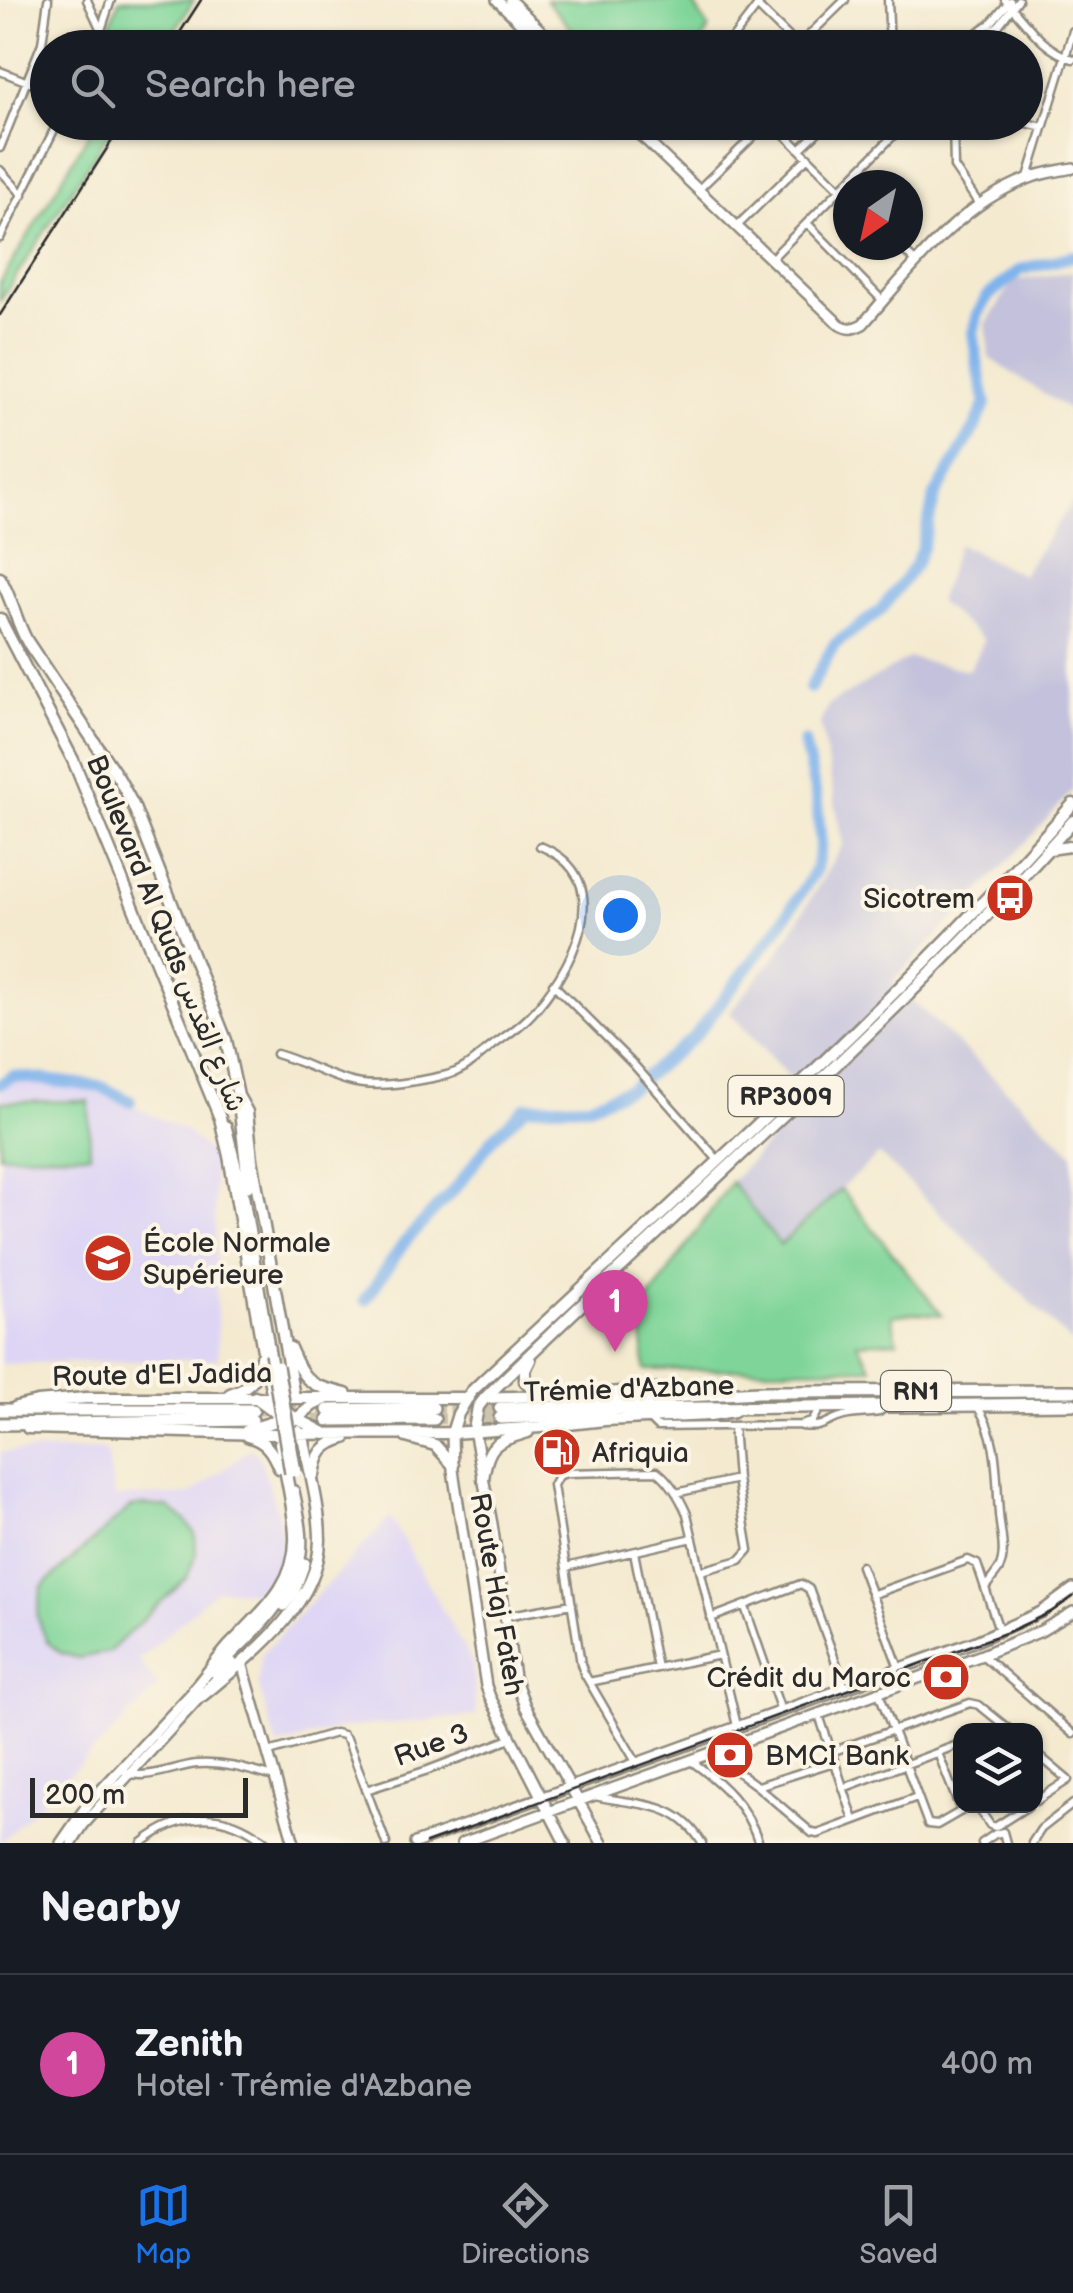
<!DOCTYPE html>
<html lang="en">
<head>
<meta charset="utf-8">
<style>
	body { margin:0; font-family:"Balsamiq Sans","Playpen Sans Arabic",sans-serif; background:#242831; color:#f1f3f6 }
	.controls { position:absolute; right:30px; bottom:30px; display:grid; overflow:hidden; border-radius:20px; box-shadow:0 2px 8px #0004 }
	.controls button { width:90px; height:90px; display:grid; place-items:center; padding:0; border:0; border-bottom:2px solid #363941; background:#171b24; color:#f1f3f6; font:50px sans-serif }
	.compass { position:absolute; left:833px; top:170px; width:90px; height:90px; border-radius:50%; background:#171b24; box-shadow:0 2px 8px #0004; rotate:214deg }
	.scale { position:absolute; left:30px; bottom:25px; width:218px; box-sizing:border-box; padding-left:10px; border:5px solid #2b2b2b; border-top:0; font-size:28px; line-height:35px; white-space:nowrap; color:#2b2b2b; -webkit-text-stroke:8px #fcf5e5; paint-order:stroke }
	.you { position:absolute; left:620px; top:915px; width:35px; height:35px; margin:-25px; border:8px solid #fff; border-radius:50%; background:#1a73e8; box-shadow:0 0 0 15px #1a73e833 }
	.badge { display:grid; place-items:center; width:65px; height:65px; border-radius:50%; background:#1a73e8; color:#fff; font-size:32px; font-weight:700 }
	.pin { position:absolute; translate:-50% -82px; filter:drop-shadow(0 2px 5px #0008) }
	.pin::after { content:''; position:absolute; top:52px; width:35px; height:30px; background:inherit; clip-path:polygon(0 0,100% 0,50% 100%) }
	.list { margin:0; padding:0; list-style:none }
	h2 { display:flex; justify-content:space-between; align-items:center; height:130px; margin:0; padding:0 40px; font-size:42px }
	h2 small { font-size:32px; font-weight:400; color:#9ea1a6 }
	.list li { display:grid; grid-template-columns:65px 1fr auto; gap:30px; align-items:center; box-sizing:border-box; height:180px; padding:0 40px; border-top:2px solid #363941 }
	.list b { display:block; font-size:38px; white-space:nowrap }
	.list p { margin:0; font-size:32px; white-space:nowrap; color:#9ea1a6 }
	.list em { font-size:32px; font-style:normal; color:#9ea1a6 }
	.icon { flex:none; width:55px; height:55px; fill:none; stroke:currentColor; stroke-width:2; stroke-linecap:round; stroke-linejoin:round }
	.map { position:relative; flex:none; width:1073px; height:1843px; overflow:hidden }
	.search { position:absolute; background:#171b24; box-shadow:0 2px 8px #0004; left:30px; right:30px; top:30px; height:110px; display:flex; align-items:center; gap:25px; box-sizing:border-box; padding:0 35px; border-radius:55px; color:#9ea1a6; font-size:38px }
	.sheet { height:310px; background:#171b24 }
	nav { display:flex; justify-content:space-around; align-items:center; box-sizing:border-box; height:140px; border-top:2px solid #363941; background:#171b24; font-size:28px; color:#9ea1a6 }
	nav a { display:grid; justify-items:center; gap:5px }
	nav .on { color:#1a73e8 }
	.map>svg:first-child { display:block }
	.built { fill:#ded5f5 }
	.industrial { fill:#c3c1db }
	.green { fill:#7fd599; stroke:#558062; stroke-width:2.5 }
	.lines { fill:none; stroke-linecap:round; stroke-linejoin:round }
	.river { stroke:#7fb3ec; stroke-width:12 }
	.highway-tunnel { stroke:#ccc4af; stroke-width:11; stroke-dasharray:11 5.5; stroke-linecap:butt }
	.street-casing { stroke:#908a7e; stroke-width:11 }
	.secondary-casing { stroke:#908a7e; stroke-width:14 }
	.primary-casing { stroke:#908a7e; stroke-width:15 }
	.highway-casing { stroke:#908a7e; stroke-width:16 }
	.street { stroke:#fff; stroke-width:6 }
	.secondary { stroke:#fff; stroke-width:9 }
	.primary { stroke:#fff; stroke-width:10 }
	.highway { stroke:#fff; stroke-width:11 }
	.tram { stroke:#2b2b2b; stroke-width:2.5 }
	.rail { stroke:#2b2b2b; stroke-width:2.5 }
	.secondary-bridge-casing { stroke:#908a7e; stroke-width:14; stroke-linecap:butt }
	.secondary-bridge { stroke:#fff; stroke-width:9 }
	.labels { text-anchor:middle; stroke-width:8; stroke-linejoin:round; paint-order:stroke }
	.shield { fill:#fcf5e5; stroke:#6a6863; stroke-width:2.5 }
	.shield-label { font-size:25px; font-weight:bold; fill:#2b2b2b }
	.poi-label { font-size:28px; fill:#2b2b2b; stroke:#fcf5e5; text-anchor:start }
	.street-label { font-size:28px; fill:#2b2b2b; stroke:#fcf5e5 }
</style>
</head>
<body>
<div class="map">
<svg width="1073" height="1843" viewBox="0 0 1073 1843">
	<rect width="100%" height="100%" fill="#fcf5e5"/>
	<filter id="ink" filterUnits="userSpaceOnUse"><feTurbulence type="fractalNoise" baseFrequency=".01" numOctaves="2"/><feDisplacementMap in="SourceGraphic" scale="20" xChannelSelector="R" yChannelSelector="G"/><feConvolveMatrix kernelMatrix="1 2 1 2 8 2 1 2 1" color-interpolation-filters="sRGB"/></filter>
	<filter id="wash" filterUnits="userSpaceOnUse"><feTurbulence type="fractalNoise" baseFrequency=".0048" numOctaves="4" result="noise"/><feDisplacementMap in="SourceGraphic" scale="40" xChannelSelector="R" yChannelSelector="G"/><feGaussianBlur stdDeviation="2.25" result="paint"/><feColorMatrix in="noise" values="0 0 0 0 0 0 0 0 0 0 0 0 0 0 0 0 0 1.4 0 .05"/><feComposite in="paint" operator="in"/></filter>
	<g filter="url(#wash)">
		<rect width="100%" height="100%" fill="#f4ead0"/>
		<path class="built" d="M12,1079L96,1088L185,1131L213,1157L218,1359L0,1364V1088Z
			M251,1448L261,1461L277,1512L283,1543L280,1568L255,1592L217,1589L138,1661L159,1686L0,1843V1452L106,1450L115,1497L192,1494Z
			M390,1517L473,1664L476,1716L342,1728L277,1746L258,1684L261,1655Z"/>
		<path class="industrial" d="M1073,271V413L989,358L986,324L1013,281Z
			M1073,501V790L1031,837L893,982L1073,1153V1344L879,1154L779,1245L731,1182L809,1099L729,1012L779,952L843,844L820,723L828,705L909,658L969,670L984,640L938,602L958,544L1022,575Z"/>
		<path class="green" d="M119,0H194L164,47H129L106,35Z
			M546,0H691L709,29L698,47H587Z
			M95,123H115L0,301V283Z
			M89,1101L90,1154L0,1155V1102Z
			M731,1182L780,1245L841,1189L942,1315L914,1313L892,1316L897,1341L857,1343L872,1368L645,1370L641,1311Z
			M144,1505L168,1507L185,1520L195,1534L196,1554L187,1577L109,1652L78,1658L61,1653L47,1642L37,1616L42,1587L130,1507Z"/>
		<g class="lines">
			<path class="river" d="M810,688L834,645L881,610L915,565L922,548L935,496L975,427L986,403L978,368L973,333L978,313L988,296L1020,270L1073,256
				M0,1084L13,1076L102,1087L130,1101
				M365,1300L404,1243L459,1184L493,1138L526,1107L589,1105L631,1088L694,1037L779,927L816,869L821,844L817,800L804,742"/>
		</g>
	</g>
	<g filter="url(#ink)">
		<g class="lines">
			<path class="highway-tunnel" d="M433,1408H500
				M253,1410H328
				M434,1419L500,1418
				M296,1420H328"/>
			<g class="street-casing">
				<path id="street" d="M87,0L100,28
					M888,0L890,48
					M1005,0C1026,22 1042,50 1073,59
					M757,6L799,47
					M798,46L845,0
					M95,48L111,0
					M725,48L762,0
					M954,48L990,24L1010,1
					M969,48L999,25L1018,0
					M0,71L48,90
					M772,122L848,197
					M953,122L954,167L979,204
					M1022,122L1043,127
					M650,144L667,122
					M0,148L42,43L48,0
					M800,149L828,122
					M0,170L23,195
					M1028,177L1073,31
					M698,190L768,122
					M807,223L883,301
					M737,226L808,157
					M0,238L58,122
					M898,245L916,262
					M771,259L894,135L910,122
					M553,984L635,1066L718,1160
					M276,1054C301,1061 323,1074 348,1081C377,1090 418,1081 447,1075C463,1071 473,1061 486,1051C500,1039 515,1031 528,1018C571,973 622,879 540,846
					M977,1406C999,1438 996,1476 999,1514C1000,1531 1007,1553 999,1569C995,1575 989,1582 985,1588
					M649,1419L657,1427L801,1425L812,1422L821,1407
					M802,1426C826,1429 826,1420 844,1416C855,1413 868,1414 879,1412L885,1407
					M676,1493L737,1479
					M634,1552L657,1668
					M861,1566L899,1668
					M566,1567L693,1538
					M701,1571L740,1560L749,1550L737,1479L733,1426
					M871,1595L968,1560L977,1564L999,1630
					M745,1607L781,1711
					M505,1616L572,1604
					M711,1618L801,1584L809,1589L845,1687
					M982,1655L1073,1734
					M589,1682L720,1655
					M879,1693L928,1824L937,1825L970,1806
					M819,1715L854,1820
					M269,1752L335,1733L343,1735L348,1741L386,1843
					M831,1752L970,1703L979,1705L1010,1730
					M938,1753L961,1811
					M1036,1753L1068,1780L1036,1801
					M713,1754L757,1786L812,1833L818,1834L917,1797
					M691,1761C722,1783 747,1806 759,1843
					M636,1762L584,1673L581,1664L553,1485L558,1476L566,1473L657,1471C670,1481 680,1498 687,1514L737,1726
					M121,1769C140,1784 174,1766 197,1764C224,1762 249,1770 274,1777
					M758,1786L834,1762
					M843,1788L960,1744
					M366,1790L428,1770L510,1739
					M595,1796C637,1806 676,1799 702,1843
					M977,1806L990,1825L995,1827L1028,1806
					M142,1843C184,1810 226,1810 267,1843
					M982,1843L995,1834L1003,1832L1006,1843
					M1032,1843L1041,1829L1073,1804"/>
			</g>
			<g class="secondary-casing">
				<path id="secondary" d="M497,0L546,48
					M510,0L558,48
					M624,122L647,141L840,325C849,330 853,329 863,324C910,270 958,205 1027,179C1041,173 1058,171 1073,168
					M1046,850L1073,846
					M238,1098L248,1187
					M226,1126L244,1198L270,1353
					M474,1430L492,1524L514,1677L525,1706L602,1843
					M452,1433L453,1470L486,1686L490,1697L565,1843
					M284,1606L294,1593L305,1563
					M242,1663L294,1843
					M213,1672C245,1642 295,1599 301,1553C304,1533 298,1511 294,1491
					M61,1843L88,1804L198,1686
					M72,1843L83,1825L100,1806L232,1662
					M415,1843L976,1641L1041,1612L1073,1589
					M462,1843L982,1655L1041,1631L1073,1612"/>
			</g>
			<g class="primary-casing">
				<path id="primary" d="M0,578C12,599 16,621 27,641L119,779L133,805L226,1040L238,1096L247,1112L252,1159L294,1397
					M0,619L73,760L220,1118L229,1156L263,1351L273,1397L292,1416L326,1434
					M290,1348C305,1383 309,1385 346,1394
					M530,1360L525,1370V1381L536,1391L542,1393
					M230,1394C250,1387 258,1378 261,1357
					M255,1397L286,1420
					M485,1398C517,1396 548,1397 579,1395C629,1392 678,1386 728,1390
					M16,1407L37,1402L86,1398H468
					M295,1420L313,1405L326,1399
					M28,1428L264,1434L452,1433L541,1427L605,1420L710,1415L734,1411
					M247,1430L273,1422L285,1411
					M474,1430L478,1407L485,1398C680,1205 892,1027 1073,821
					M452,1433L458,1414L471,1392C674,1199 887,1015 1073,804
					M247,1436C266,1441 272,1451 279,1468
					M406,1437L435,1445L453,1465
					M314,1475C317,1454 323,1444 345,1438
					M483,1479C488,1443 495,1442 528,1432
					M194,1689C206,1675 217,1660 229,1646C260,1613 297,1585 295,1536C294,1505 285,1473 280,1443L284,1433
					M202,1696C248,1658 319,1606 320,1540C320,1508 310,1473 304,1441L298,1431"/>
			</g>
			<g class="highway-casing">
				<path id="highway" d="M500,1408L558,1407L613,1400L759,1392L1073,1391
					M0,1410H253
					M328,1410L433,1408
					M500,1418L555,1416L618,1409L1073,1404
					M328,1420L434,1419
					M0,1424L252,1420"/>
			</g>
			<use href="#street" class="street"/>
			<use href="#secondary" class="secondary"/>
			<use href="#primary" class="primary"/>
			<use href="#highway" class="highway"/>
			<path class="tram" d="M426,1843L1008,1632L1051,1612L1073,1597"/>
			<path class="rail" d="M170,48L201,0
				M0,315L124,122"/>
			<g class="secondary-bridge-casing">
				<path id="secondary-bridge" d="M270,1353L290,1473
					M278,1366L296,1472"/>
			</g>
			<use href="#secondary-bridge" class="secondary-bridge"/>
		</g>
	</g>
	<defs>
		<g id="bus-disc" transform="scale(2.5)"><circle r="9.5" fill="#c8321e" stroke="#fcf5e5"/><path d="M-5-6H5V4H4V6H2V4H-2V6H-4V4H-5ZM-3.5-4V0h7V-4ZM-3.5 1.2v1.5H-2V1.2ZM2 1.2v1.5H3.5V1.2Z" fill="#fff"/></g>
		<g id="university-disc" transform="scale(2.5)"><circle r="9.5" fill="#c8321e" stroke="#fcf5e5"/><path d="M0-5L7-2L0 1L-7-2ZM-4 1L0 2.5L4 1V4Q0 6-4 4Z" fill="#fff"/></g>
		<g id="fuel-disc" transform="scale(2.5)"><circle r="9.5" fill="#c8321e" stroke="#fcf5e5"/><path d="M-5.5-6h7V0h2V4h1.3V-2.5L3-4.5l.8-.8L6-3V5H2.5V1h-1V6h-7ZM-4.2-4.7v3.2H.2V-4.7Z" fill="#fff"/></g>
		<g id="bank-disc" transform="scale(2.5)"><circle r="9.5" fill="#c8321e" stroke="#fcf5e5"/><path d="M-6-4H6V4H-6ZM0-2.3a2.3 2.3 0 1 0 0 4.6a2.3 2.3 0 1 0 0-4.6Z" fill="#fff"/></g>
	</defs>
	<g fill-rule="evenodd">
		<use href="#bus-disc" x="1010" y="898"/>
		<use href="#university-disc" x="108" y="1258"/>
		<use href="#fuel-disc" x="557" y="1452"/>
		<use href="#bank-disc" x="946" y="1677"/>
		<use href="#bank-disc" x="730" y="1755"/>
	</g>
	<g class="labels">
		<g class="shield">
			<rect x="728.5" y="1076" width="115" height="40" rx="8"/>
			<rect x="881" y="1371" width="70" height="40" rx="8"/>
		</g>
		<g class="shield-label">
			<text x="786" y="1105">RP3009</text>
			<text x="916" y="1400">RN1</text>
		</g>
		<g class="poi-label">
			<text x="975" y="908" text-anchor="end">Sicotrem</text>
			<text x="143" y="1252">École Normale<tspan x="143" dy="32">Supérieure</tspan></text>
			<text x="592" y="1462">Afriquia</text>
			<text x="911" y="1687" text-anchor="end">Crédit du Maroc</text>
			<text x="765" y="1765">BMCI Bank</text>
		</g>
		<g class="street-label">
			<text transform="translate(167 933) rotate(68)" y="10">Boulevard Al Quds شارع القدس</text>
			<text transform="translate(162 1374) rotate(-1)" y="10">Route d'El Jadida</text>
			<text transform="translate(629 1388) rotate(-2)" y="10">Trémie d'Azbane</text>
			<text transform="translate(498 1594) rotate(80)" y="10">Route Haj Fateh</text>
			<text transform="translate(431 1744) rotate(-20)" y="10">Rue 3</text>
		</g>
	</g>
</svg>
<div class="controls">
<button><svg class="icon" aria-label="layers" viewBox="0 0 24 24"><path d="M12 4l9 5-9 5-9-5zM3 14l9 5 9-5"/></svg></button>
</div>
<svg class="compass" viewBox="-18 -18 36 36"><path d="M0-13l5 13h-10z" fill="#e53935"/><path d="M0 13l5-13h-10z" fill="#9ea1a6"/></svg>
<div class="scale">200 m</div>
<div class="you"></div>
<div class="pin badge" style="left:615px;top:1352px;background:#d1479c">1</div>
<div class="search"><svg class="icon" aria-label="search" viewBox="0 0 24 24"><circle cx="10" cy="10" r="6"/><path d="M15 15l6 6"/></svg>Search here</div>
</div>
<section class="sheet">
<h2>Nearby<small></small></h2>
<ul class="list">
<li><span class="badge" style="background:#d1479c">1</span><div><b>Zenith</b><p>Hotel · Trémie d'Azbane</p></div><em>400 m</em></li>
</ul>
</section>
<nav>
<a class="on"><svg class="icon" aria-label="map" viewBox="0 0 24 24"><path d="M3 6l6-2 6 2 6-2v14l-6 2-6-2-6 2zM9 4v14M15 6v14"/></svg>Map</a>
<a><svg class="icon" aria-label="directions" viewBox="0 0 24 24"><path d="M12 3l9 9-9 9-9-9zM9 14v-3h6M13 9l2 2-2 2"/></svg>Directions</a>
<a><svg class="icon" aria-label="saved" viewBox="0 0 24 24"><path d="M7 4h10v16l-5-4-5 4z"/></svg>Saved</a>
</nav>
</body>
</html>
